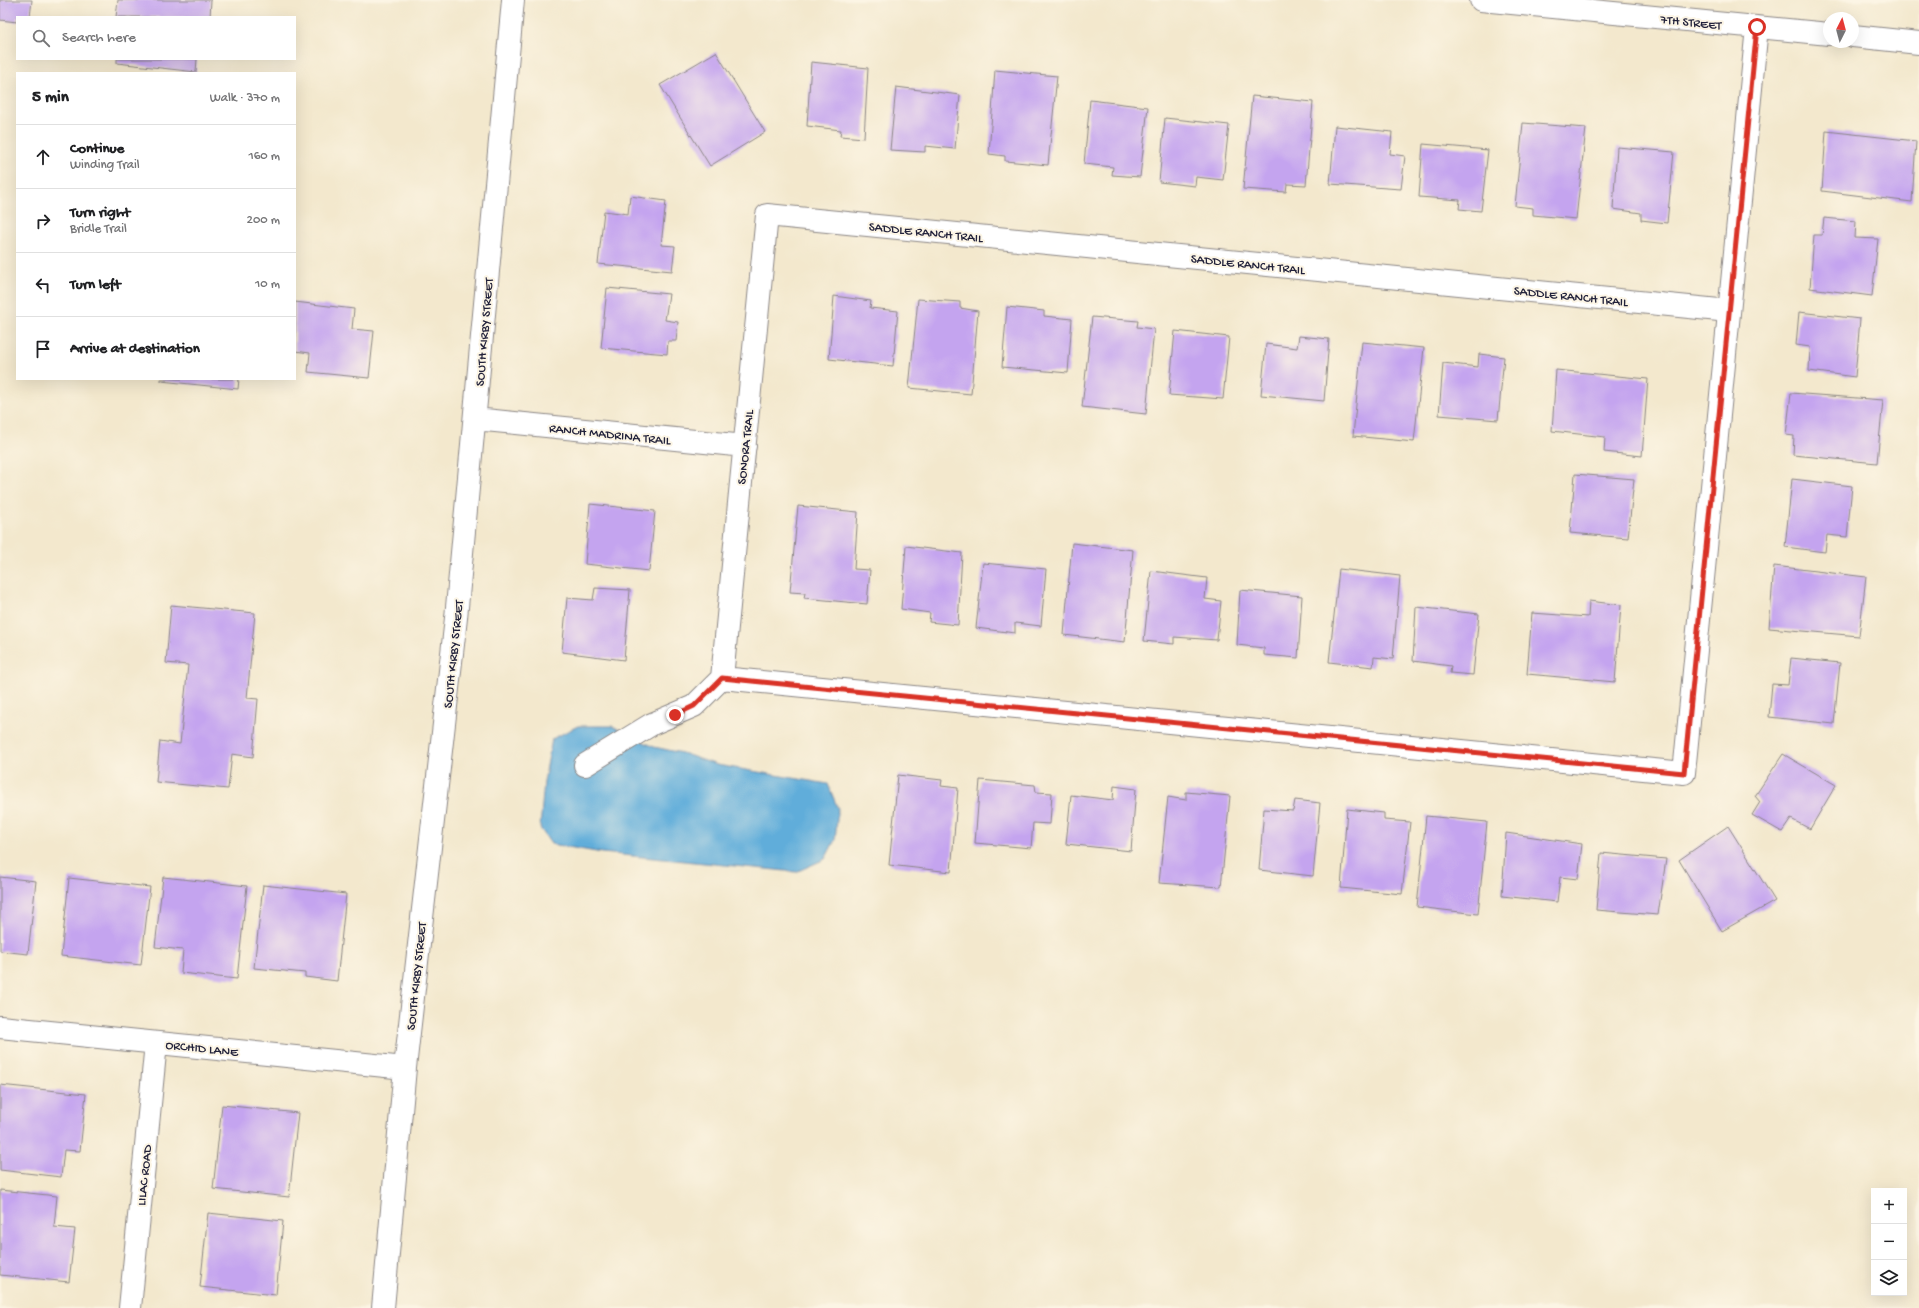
<!DOCTYPE html>
<html lang="en">
<head>
<meta charset="utf-8">
<style>
	body { margin:0; font-family:"Gochi Hand",sans-serif; background:#f2f2f2; color:#202124 }
	.controls { position:absolute; right:12px; bottom:12px; display:grid; overflow:hidden; border-radius:0px; box-shadow:0 4px 16px #0002 }
	.controls button { width:36px; height:36px; display:grid; place-items:center; padding:0; border:0; border-bottom:1px solid #e0e0e0; background:#fff; color:#202124; font:20px sans-serif }
	.compass { position:absolute; left:1823px; top:12px; width:36px; height:36px; border-radius:50%; background:#fff; box-shadow:0 4px 16px #0002; rotate:6deg }
	.stop { position:absolute; width:12px; height:12px; margin:-9px; border:3px solid #d93025; border-radius:50%; background:#fff }
	.stop.end { background:#d93025; border-color:#fff; box-shadow:0 1px 4px #0008 }
	.list { margin:0; padding:0; list-style:none }
	h2 { display:flex; justify-content:space-between; align-items:center; height:52px; margin:0; padding:0 16px; font-size:17px }
	h2 small { font-size:13px; font-weight:400; color:#757577 }
	.list li { display:grid; grid-template-columns:26px 1fr auto; gap:12px; align-items:center; box-sizing:border-box; height:64px; padding:0 16px; border-top:1px solid #e0e0e0 }
	.list b { display:block; font-size:15px; white-space:nowrap }
	.list p { margin:0; font-size:13px; white-space:nowrap; color:#757577 }
	.list em { font-size:13px; font-style:normal; color:#757577 }
	.icon { flex:none; width:22px; height:22px; fill:none; stroke:currentColor; stroke-width:2; stroke-linecap:round; stroke-linejoin:round }
	.map { position:relative; flex:none; width:1919px; height:1308px; overflow:hidden }
	.search { position:absolute; background:#fff; box-shadow:0 4px 16px #0002; left:16px; top:16px; width:280px; height:44px; display:flex; align-items:center; gap:10px; box-sizing:border-box; padding:0 14px; border-radius:0px; color:#757577; font-size:15px }
	.panel { position:absolute; background:#fff; box-shadow:0 4px 16px #0002; left:16px; top:72px; width:280px; height:308px; border-radius:0px }
	.map>svg:first-child { display:block }
	.water { fill:#61adda; stroke:#42688a }
	.building { fill:#c4a4ef }
	.lines { fill:none; stroke-linecap:round; stroke-linejoin:round }
	.minor-casing { stroke:#8a8584; stroke-width:24 }
	.minor { stroke:#fff; stroke-width:22 }
	.route { stroke:#d93025; stroke-width:5 }
	.labels { text-anchor:middle; stroke-width:4; stroke-linejoin:round; paint-order:stroke }
	.street-label { font-size:13px; fill:#22223b; stroke:#fcf5e5 }
</style>
</head>
<body>
<div class="map">
<svg width="1919" height="1308" viewBox="0 0 1919 1308">
	<rect width="100%" height="100%" fill="#fcf5e5"/>
	<filter id="ink" filterUnits="userSpaceOnUse"><feTurbulence type="fractalNoise" baseFrequency=".025" numOctaves="2"/><feDisplacementMap in="SourceGraphic" scale="8" xChannelSelector="R" yChannelSelector="G"/><feConvolveMatrix kernelMatrix="1 2 1 2 8 2 1 2 1" color-interpolation-filters="sRGB"/></filter>
	<filter id="wash" filterUnits="userSpaceOnUse"><feTurbulence type="fractalNoise" baseFrequency=".012" numOctaves="4" result="noise"/><feDisplacementMap in="SourceGraphic" scale="16" xChannelSelector="R" yChannelSelector="G"/><feGaussianBlur stdDeviation="0.9" result="paint"/><feColorMatrix in="noise" values="0 0 0 0 0 0 0 0 0 0 0 0 0 0 0 0 0 1.4 0 .05"/><feComposite in="paint" operator="in"/></filter>
	<g filter="url(#wash)">
		<rect width="100%" height="100%" fill="#f3e8cd"/>
		<path class="water" d="M578,726H612L654,747L682,753L717,765L828,784L838,809L835,840L825,859L796,872L602,853L551,844L540,828L544,782L552,739Z"/>
		<g id="blocks">
			<path class="building" d="M0,0H32L30,17H17V22L0,20Z
				M118,0H211L210,17H116Z
				M716,52L765,132L710,166L660,85Z
				M117,59H197L196,72L117,63Z
				M811,62L868,68L864,138L840,136L841,130L807,126Z
				M995,70L1057,76L1048,165L1005,161V156L989,154Z
				M896,87L960,95L955,149L925,146V152L890,150Z
				M1252,96L1313,102L1306,185L1287,184L1286,192L1243,189Z
				M1090,100L1148,107L1140,177L1112,175L1113,167L1084,164Z
				M1165,118L1229,125L1223,180L1196,177L1195,186L1159,182Z
				M1523,123L1586,128L1576,219L1533,215V208L1515,206Z
				M1335,126L1392,132L1390,154L1405,156L1401,189L1330,184Z
				M1826,131L1916,141L1912,202L1822,191Z
				M1423,144L1488,150L1481,211L1459,209L1460,200L1419,197Z
				M1617,147L1674,152L1667,223L1641,220V213L1613,209Z
				M630,196L666,201L661,245L675,246L672,271L598,264L604,211L628,214Z
				M1824,218L1856,221L1855,238L1878,239L1872,296L1810,288L1814,235H1822Z
				M607,288L669,294L665,320L678,322L676,341H668L667,354L601,348Z
				M834,296L871,301L870,308L898,311L893,366L829,359Z
				M918,299L960,302V308L978,311L971,394L909,388Z
				M295,302L354,309L352,329L374,331L369,378L308,372L310,353L295,351Z
				M1007,307L1044,311V316L1072,319L1068,373L1002,367Z
				M1799,312L1860,319L1855,377L1809,371L1810,347L1796,345Z
				M1092,317L1138,321L1137,327L1154,329L1146,414L1082,407Z
				M1175,331L1229,337L1223,399L1169,395Z
				M1299,336L1329,339L1324,401L1261,395L1266,344L1297,348Z
				M1362,342L1424,348L1414,442L1353,436Z
				M1479,354L1504,357L1498,420L1439,415L1443,363L1478,367Z
				M1556,370L1648,379L1642,456L1604,452L1605,437L1552,431Z
				M161,379H239L238,389L161,381Z
				M1791,393L1883,400L1877,463L1793,455L1794,436L1786,435Z
				M1575,474L1634,479L1628,538L1570,533Z
				M1792,479L1852,486L1847,537L1827,535L1825,552L1785,547Z
				M590,504L655,511L649,571L585,564Z
				M798,506L858,512L854,569L870,570L867,604L804,598L805,593L790,592Z
				M1072,543L1133,550L1125,642L1064,635Z
				M906,546L962,553L958,625L929,622L930,613L901,609Z
				M983,563L1046,569L1041,626L1015,623V633L976,628Z
				M1774,566L1866,577L1859,636L1769,628Z
				M1339,569L1400,576L1393,659L1374,657L1373,667L1329,662Z
				M1151,571L1207,578L1205,599L1221,601L1217,640L1174,637V644L1144,641Z
				M595,588L630,590L624,660L562,652L567,598L593,600Z
				M1240,590L1302,596L1298,658L1264,655V648L1237,645Z
				M1589,601L1621,605L1615,682L1527,674L1532,613L1588,617Z
				M171,605L255,613L247,698L258,699L253,757L232,754L228,789L156,782L160,741L180,744L188,665L166,663Z
				M1416,607L1479,614L1473,675L1450,673L1451,666L1413,661Z
				M1791,658L1840,663L1834,724L1769,717L1772,684L1788,685Z
				M1783,754L1836,785L1810,829L1791,819L1782,832L1752,815L1760,802L1755,796Z
				M898,775L942,780L941,786L958,788L951,872L889,865Z
				M980,780L1035,785L1036,792L1052,793L1050,824L1033,823L1031,848L975,843Z
				M1114,786L1136,789L1131,851L1066,844L1071,795L1113,800Z
				M1186,792L1230,796L1221,887L1159,883L1168,797L1186,800Z
				M1295,800L1320,803L1313,876L1259,870L1264,809L1293,811Z
				M1347,809L1384,813V820L1410,822L1402,894L1341,888Z
				M1426,816L1487,822L1478,914L1417,907Z
				M1728,826L1775,901L1722,931L1679,860Z
				M1506,833L1582,844L1578,879L1560,877L1557,902L1502,896Z
				M1601,853L1666,859L1658,915L1596,910Z
				M0,877L36,881L28,954L0,951Z
				M163,877L247,886L237,979L181,973L183,950L155,947Z
				M69,878L150,887L141,965L61,956Z
				M263,885L346,894L337,981L305,977V973L254,968Z
				M0,1085L86,1094L80,1151L64,1150L61,1177L0,1170Z
				M222,1105L298,1113L289,1197L213,1189Z
				M0,1190L57,1196L54,1227L75,1229L69,1282L0,1275Z
				M208,1213L283,1221L276,1295L200,1287Z"/>
		</g>
	</g>
	<g filter="url(#ink)">
		<use href="#blocks" fill-opacity="0" stroke="#8a8584" stroke-width="1"/>
		<g class="lines">
			<g class="minor-casing">
				<path id="minor" d="M1481,0L1829,34
					M1853,36L1919,43
					M475,419L745,446
					M722,678L1684,773L1757,27
					M722,678L767,215L1729,311
					M585,765L652,724L694,706L722,678
					M0,1027L405,1068
					M130,1308L156,1043
					M383,1308L405,1068L456,618L513,0"/>
			</g>
			<use href="#minor" class="minor"/>
		</g>
	</g>
	<g class="lines" filter="url(#ink)">
		<path class="route" d="M675,715L694,706L722,678L1684,773L1757,27"/>
	</g>
	<g class="labels">
		<g class="street-label">
			<text transform="translate(1691 21) rotate(6)" y="5">7TH STREET</text>
			<text transform="translate(926 231) rotate(6)" y="5">SADDLE RANCH TRAIL</text>
			<text transform="translate(1248 263) rotate(6)" y="5">SADDLE RANCH TRAIL</text>
			<text transform="translate(1571 295) rotate(6)" y="5">SADDLE RANCH TRAIL</text>
			<text transform="translate(483 332) rotate(-85)" y="5">SOUTH KIRBY STREET</text>
			<text transform="translate(610 433) rotate(6)" y="5">RANCH MADRINA TRAIL</text>
			<text transform="translate(744 447) rotate(-84)" y="5">SONORA TRAIL</text>
			<text transform="translate(452 654) rotate(-84)" y="5">SOUTH KIRBY STREET</text>
			<text transform="translate(415 976) rotate(-84)" y="5">SOUTH KIRBY STREET</text>
			<text transform="translate(202 1047) rotate(6)" y="5">ORCHID LANE</text>
			<text transform="translate(143 1175) rotate(-84)" y="5">LILAC ROAD</text>
		</g>
	</g>
</svg>
<div class="controls">
<button>+</button>
<button>−</button>
<button><svg class="icon" aria-label="layers" viewBox="0 0 24 24"><path d="M12 4l9 5-9 5-9-5zM3 14l9 5 9-5"/></svg></button>
</div>
<svg class="compass" viewBox="-18 -18 36 36"><path d="M0-13l5 13h-10z" fill="#e53935"/><path d="M0 13l5-13h-10z" fill="#757577"/></svg>
<div class="stop" style="left:1757px;top:27px"></div>
<div class="stop end" style="left:675px;top:715px"></div>
<div class="search"><svg class="icon" aria-label="search" viewBox="0 0 24 24"><circle cx="10" cy="10" r="6"/><path d="M15 15l6 6"/></svg>Search here</div>
<section class="panel">
<h2>5 min<small>Walk · 370 m</small></h2>
<ul class="list">
<li><svg class="icon" aria-label="ahead" viewBox="0 0 24 24"><path d="M12 20V5M6 11l6-6 6 6"/></svg><div><b>Continue</b><p>Winding Trail</p></div><em>160 m</em></li>
<li><svg class="icon" aria-label="right" viewBox="0 0 24 24"><path d="M7 20v-9h11M14 6l5 5-5 5"/></svg><div><b>Turn right</b><p>Bridle Trail</p></div><em>200 m</em></li>
<li><svg class="icon" aria-label="left" viewBox="0 0 24 24"><path d="M17 20v-9H6M10 6l-5 5 5 5"/></svg><div><b>Turn left</b></div><em>10 m</em></li>
<li><svg class="icon" aria-label="arrive" viewBox="0 0 24 24"><path d="M6 21V4h12l-3 4 3 4H6"/></svg><div><b>Arrive at destination</b></div></li>
</ul>
</section>
</div>
</body>
</html>
